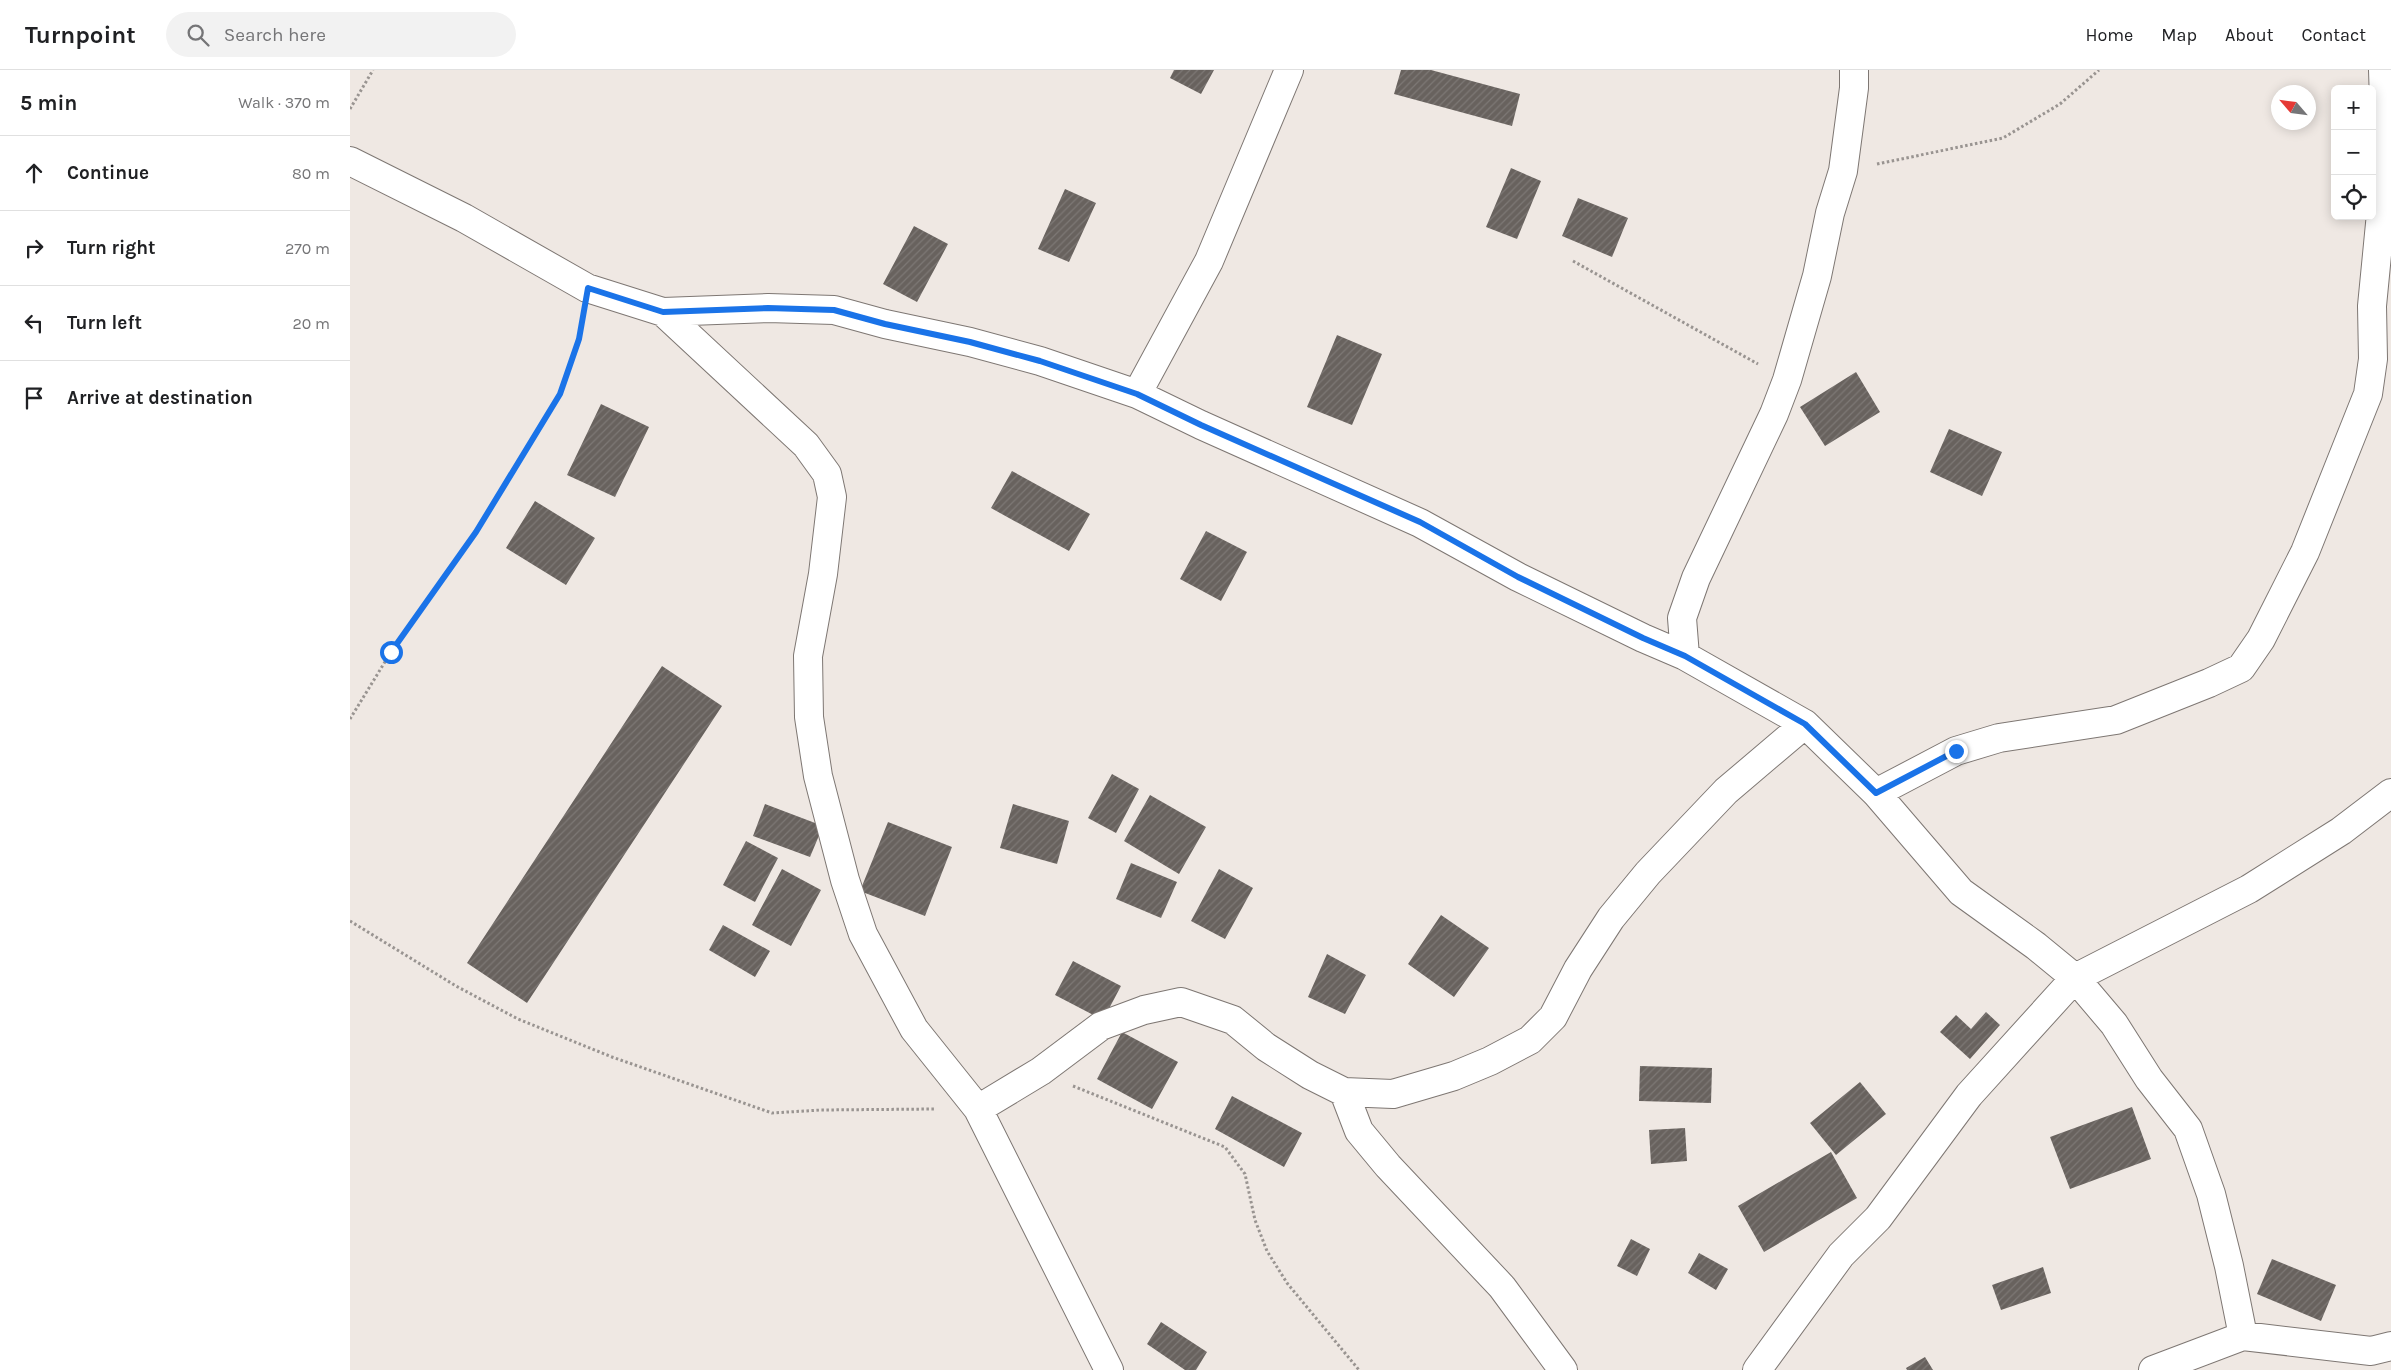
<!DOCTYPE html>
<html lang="en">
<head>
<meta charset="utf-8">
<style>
	body { margin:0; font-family:Karla,sans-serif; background:#f2f2f2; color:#202124 }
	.controls { position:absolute; right:15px; top:15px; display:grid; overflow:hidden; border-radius:8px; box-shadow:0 2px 12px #0003 }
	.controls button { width:45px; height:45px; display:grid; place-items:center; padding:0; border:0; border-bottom:1px solid #e0e0e0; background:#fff; color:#202124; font:25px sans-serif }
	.compass { position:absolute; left:1921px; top:15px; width:45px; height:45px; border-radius:50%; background:#fff; box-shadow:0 2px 12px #0003; rotate:298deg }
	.stop { position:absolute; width:15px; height:15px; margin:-11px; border:4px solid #1a73e8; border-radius:50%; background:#fff }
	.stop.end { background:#1a73e8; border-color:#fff; box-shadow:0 1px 5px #0008 }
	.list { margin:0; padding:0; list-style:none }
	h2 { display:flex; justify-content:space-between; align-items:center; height:65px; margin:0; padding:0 20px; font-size:21px }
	h2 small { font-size:16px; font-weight:400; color:#757577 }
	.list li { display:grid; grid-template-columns:32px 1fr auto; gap:15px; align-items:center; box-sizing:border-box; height:75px; padding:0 20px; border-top:1px solid #e0e0e0 }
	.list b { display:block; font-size:19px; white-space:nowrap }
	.list em { font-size:16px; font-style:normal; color:#757577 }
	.icon { flex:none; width:28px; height:28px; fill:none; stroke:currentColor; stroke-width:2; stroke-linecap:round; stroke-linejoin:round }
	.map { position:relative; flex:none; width:2041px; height:1300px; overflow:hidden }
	header { display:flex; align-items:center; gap:30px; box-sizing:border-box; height:70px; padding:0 25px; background:#fff; border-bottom:1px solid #e0e0e0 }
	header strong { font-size:24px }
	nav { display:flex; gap:28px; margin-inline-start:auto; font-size:18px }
	.search { width:350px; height:45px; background:#f2f2f2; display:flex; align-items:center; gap:12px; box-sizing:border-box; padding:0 18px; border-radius:28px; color:#757577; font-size:19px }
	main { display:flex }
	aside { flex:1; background:#fff }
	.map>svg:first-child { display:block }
	.building { fill:url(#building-hatch) }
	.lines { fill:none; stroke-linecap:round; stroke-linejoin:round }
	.minor-casing { stroke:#7e7773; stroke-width:30 }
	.path { stroke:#999491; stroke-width:3; stroke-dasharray:2.5 2.5; stroke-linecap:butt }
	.minor { stroke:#fff; stroke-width:28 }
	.route { stroke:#1a73e8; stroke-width:6 }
</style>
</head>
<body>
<header>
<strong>Turnpoint</strong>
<div class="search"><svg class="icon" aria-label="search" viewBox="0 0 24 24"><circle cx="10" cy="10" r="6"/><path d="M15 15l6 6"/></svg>Search here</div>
<nav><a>Home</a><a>Map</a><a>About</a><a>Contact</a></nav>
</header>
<main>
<aside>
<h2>5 min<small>Walk · 370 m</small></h2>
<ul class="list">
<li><svg class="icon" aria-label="ahead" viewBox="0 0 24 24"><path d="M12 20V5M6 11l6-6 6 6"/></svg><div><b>Continue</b></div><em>80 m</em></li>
<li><svg class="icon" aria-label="right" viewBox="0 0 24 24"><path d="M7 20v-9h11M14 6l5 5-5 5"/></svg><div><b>Turn right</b></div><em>270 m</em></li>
<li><svg class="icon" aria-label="left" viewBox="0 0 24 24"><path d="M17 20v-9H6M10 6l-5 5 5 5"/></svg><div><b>Turn left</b></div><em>20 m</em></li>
<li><svg class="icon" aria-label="arrive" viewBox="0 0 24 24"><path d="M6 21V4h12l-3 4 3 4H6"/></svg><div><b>Arrive at destination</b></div></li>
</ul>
</aside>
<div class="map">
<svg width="2041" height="1300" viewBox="0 0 2041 1300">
	<defs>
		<pattern id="building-hatch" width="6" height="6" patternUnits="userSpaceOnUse" patternTransform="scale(1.25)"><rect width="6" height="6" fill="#68625e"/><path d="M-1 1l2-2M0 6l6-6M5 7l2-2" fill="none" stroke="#7d7875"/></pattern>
	</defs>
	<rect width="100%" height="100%" fill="#efe8e3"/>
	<path class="building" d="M824,0H864L851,24L820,8Z
		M1051,0H1081L1170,24L1162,56L1044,24Z
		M1161,98L1191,111L1167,169L1136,157Z
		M715,119L746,133L719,192L688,179Z
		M1228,128L1278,148L1262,187L1212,166Z
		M564,156L598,174L567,232L533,214Z
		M987,265L1032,284L1002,355L957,337Z
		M1506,302L1530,342L1475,376L1450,337Z
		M251,334L299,357L265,427L217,405Z
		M1599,359L1652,382L1632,426L1580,402Z
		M662,401L740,444L719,481L641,438Z
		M185,431L245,468L216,515L156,478Z
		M856,461L897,482L871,531L830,509Z
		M312,596L372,636L177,933L117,893Z
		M762,704L789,719L766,763L738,748Z
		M800,725L856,757L829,804L774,771Z
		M415,734L473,756L460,787L403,766Z
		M663,734L719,751L707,794L650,778Z
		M538,752L602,777L575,846L510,821Z
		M396,771L428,788L405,832L373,815Z
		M781,793L827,812L811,848L766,829Z
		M432,799L471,820L441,876L402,855Z
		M869,799L903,818L875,869L841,851Z
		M1091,845L1139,878L1104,927L1058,894Z
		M373,855L420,881L405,907L359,880Z
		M977,884L1016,905L995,944L958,927Z
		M723,891L771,916L753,950L705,925Z
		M1636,942L1650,955L1620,989L1590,962L1606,945L1621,959Z
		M772,962L828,992L802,1039L747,1009Z
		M1290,996L1362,998L1361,1033L1289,1031Z
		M1510,1012L1536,1044L1486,1085L1460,1053Z
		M882,1026L952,1063L934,1097L865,1059Z
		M1782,1037L1801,1089L1720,1119L1700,1067Z
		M1335,1058L1337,1091L1301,1094L1299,1060Z
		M1481,1082L1507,1128L1414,1182L1388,1136Z
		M1281,1169L1300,1179L1287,1206L1267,1196Z
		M1349,1183L1378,1199L1366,1220L1338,1203Z
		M1922,1189L1986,1215L1971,1251L1907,1224Z
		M1693,1197L1701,1223L1651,1240L1642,1215Z
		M811,1252L857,1282L846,1300H835L797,1274Z
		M1575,1287L1583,1300H1557L1556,1298Z"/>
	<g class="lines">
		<g class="minor-casing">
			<path id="minor" d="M1504,0V18L1493,101L1480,143L1467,206L1437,310L1424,344L1346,508L1332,548L1335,586L1455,654L1526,723L1611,822L1686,876L1725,908L1764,954L1799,1009L1838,1059L1861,1124L1879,1196L1893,1266
				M0,91L114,148L237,218L313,242L418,238L484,240L535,254L620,272L690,291L787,324L851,355L1070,453L1168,507L1293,568L1335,586
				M313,242L456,375L477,404L482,427L473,504L458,586L459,647L468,706L495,810L513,864L564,959L628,1039L759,1300
				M787,324L859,191L939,0
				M1526,723L1606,681L1649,668L1766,650L1859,613L1891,598L1911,569L1955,482L2018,324L2023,289L2022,236L2036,92L2033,0
				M994,1022L1009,1061L1038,1096L1152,1217L1213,1300
				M628,1039L691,1001L751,956L794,940L831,932L883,950L916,977L960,1005L994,1022L1043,1024L1104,1006L1140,991L1180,970L1203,947L1228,899L1261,848L1298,803L1376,721L1455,654
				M1407,1300L1491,1185L1528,1148L1619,1025L1725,908L1899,819L1991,761L2041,723
				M1803,1300L1893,1266L2021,1281L2041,1276"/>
		</g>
		<path class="path" d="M0,39L23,0
			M1527,94L1653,68L1710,34L1749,0
			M1223,191L1408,294
			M0,649L41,582L126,462L210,324L229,269L232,250
			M0,851L106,916L168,949L262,987L422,1043L471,1040L585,1039
			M723,1016L875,1077L895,1104L905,1150L917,1181L937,1213L1009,1300"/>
		<use href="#minor" class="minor"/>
	</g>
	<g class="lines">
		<path class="route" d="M41,582L126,462L210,324L229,269L238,218L313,242L418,238L484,240L535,254L620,272L690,291L787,324L851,355L1070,452L1168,507L1293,568L1335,586L1455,654L1526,723L1606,681"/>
	</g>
</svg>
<div class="controls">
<button>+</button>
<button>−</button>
<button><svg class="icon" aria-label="locate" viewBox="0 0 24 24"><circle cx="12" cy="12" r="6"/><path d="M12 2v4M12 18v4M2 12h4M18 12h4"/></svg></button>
</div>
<svg class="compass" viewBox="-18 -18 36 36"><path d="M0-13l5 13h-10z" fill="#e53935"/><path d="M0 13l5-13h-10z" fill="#757577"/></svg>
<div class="stop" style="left:41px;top:582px"></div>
<div class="stop end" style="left:1606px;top:681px"></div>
</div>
</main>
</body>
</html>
